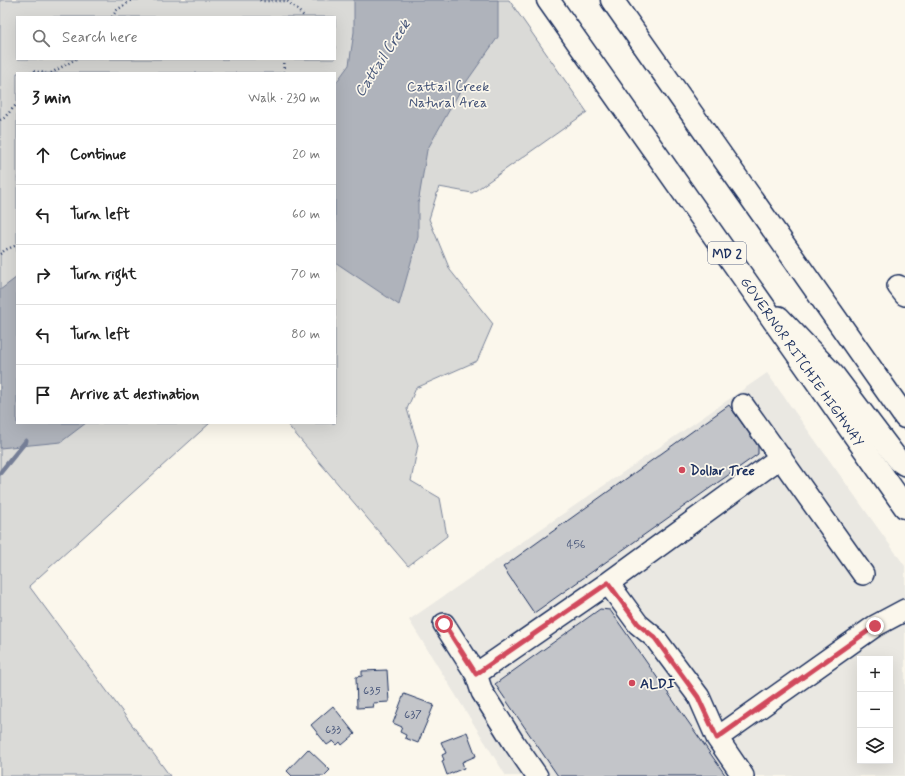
<!DOCTYPE html>
<html lang="en">
<head>
<meta charset="utf-8">
<style>
	body { margin:0; font-family:Mynerve,sans-serif; background:#f2f2f2; color:#222 }
	.controls { position:absolute; right:12px; bottom:12px; display:grid; overflow:hidden; border-radius:0px; box-shadow:0 4px 16px #0002 }
	.controls button { width:36px; height:36px; display:grid; place-items:center; padding:0; border:0; border-bottom:1px solid #e0e0e0; background:#fff; color:#222; font:20px sans-serif }
	.stop { position:absolute; width:12px; height:12px; margin:-9px; border:3px solid #d1495b; border-radius:50%; background:#fff }
	.stop.end { background:#d1495b; border-color:#fff; box-shadow:0 1px 4px #0008 }
	.list { margin:0; padding:0; list-style:none }
	h2 { display:flex; justify-content:space-between; align-items:center; height:52px; margin:0; padding:0 16px; font-size:17px }
	h2 small { font-size:13px; font-weight:400; color:#767676 }
	.list li { display:grid; grid-template-columns:26px 1fr auto; gap:12px; align-items:center; box-sizing:border-box; height:60px; padding:0 16px; border-top:1px solid #e0e0e0 }
	.list b { display:block; font-size:15px; white-space:nowrap }
	.list em { font-size:13px; font-style:normal; color:#767676 }
	.icon { flex:none; width:22px; height:22px; fill:none; stroke:currentColor; stroke-width:2; stroke-linecap:round; stroke-linejoin:round }
	.map { position:relative; flex:none; width:905px; height:776px; overflow:hidden }
	.search { position:absolute; background:#fff; box-shadow:0 4px 16px #0002; left:16px; top:16px; width:320px; height:44px; display:flex; align-items:center; gap:10px; box-sizing:border-box; padding:0 14px; border-radius:0px; color:#767676; font-size:15px }
	.panel { position:absolute; background:#fff; box-shadow:0 4px 16px #0002; left:16px; top:72px; width:320px; height:352px; border-radius:0px }
	.map>svg:first-child { display:block }
	.built { fill:#eae8e2; fill-rule:evenodd }
	.green { fill:#dadad7; stroke:#7a849a; fill-rule:evenodd }
	.water { fill:#afb3bb; stroke:#747e96 }
	.lines { fill:none; stroke-linecap:round; stroke-linejoin:round }
	.stream { stroke:#747e96; stroke-width:5 }
	.building { fill:#c3c5c9; stroke:#1b2f5e }
	.minor-casing { stroke:#1b2f5e; stroke-width:24 }
	.highway-casing { stroke:#1b2f5e; stroke-width:25 }
	.path { stroke:#1b2f5e; stroke-width:2.5; stroke-dasharray:1 3; stroke-linecap:butt }
	.minor { stroke:#fbf7ec; stroke-width:21 }
	.highway { stroke:#fbf7ec; stroke-width:22 }
	.route { stroke:#d1495b; stroke-width:5 }
	.poi-dot { fill:#d1495b; stroke:#fbf7ec; stroke-width:1.5 }
	.labels { text-anchor:middle; stroke-width:3.5; stroke-linejoin:round; paint-order:stroke }
	.number-label { font-size:12px; fill:#455479 }
	.shield { fill:#fbf7ec; stroke:#5e6b89; stroke-width:1 }
	.shield-label { font-size:13px; font-weight:bold; fill:#1b2f5e }
	.park-label { font-size:14px; fill:#415176; stroke:#fbf7ec }
	.street-label { font-size:14px; fill:#1b2f5e; stroke:#fbf7ec }
	.poi-label { font-size:14px; font-weight:bold; fill:#1b2f5e; stroke:#fbf7ec; text-anchor:start }
	.water-label { font-size:15px; font-style:italic; fill:#47577a; stroke:#fbf7ec }
</style>
</head>
<body>
<div class="map">
<svg width="905" height="776" viewBox="0 0 905 776">
	<rect width="100%" height="100%" fill="#fbf7ec"/>
	<filter id="ink" filterUnits="userSpaceOnUse"><feTurbulence type="fractalNoise" baseFrequency=".025" numOctaves="2"/><feDisplacementMap in="SourceGraphic" scale="8" xChannelSelector="R" yChannelSelector="G"/><feConvolveMatrix kernelMatrix="1 2 1 2 8 2 1 2 1" color-interpolation-filters="sRGB"/></filter>
	<g filter="url(#ink)">
		<path class="built" d="M767,373L905,566V776H506L409,620ZM860,659H890V761H860Z"/>
		<path class="green" d="M0,0H509L587,112L472,193L439,187L429,219L450,270L493,324L477,361L416,388L407,409L418,445L411,481L440,498L447,536L408,566L286,423H335V73H17V423H210L29,586L170,776H0ZM17,17H335V59H17Z"/>
		<path class="water" d="M354,0H498V37L460,91L427,150L418,204V237L399,305L335,262V84L349,65L354,32Z
			M17,277V423H86L61,442L0,448V290Z"/>
		<g class="lines">
			<path class="stream" d="M0,473L26,441"/>
		</g>
		<path class="building" d="M729,405L758,446V454L534,613L503,567Z
			M600,609L610,610L726,776H558L495,684Z
			M387,670L389,702L373,703L374,707L357,708L356,677L362,676V671Z
			M404,694L434,705L418,743L405,738L406,735L400,732L402,727L393,723Z
			M333,706L355,734L342,745L340,742L337,745L333,741L327,745L311,725Z
			M467,732L476,756L462,762L464,768L447,775L442,761L444,760L442,755L446,753L441,742Z
			M308,749L330,770L324,776H292L287,771Z"/>
		<g class="lines">
			<g class="minor-casing">
				<path id="minor" d="M898,286L905,295
					M779,317L834,375L899,461L905,465
					M743,405L863,574
					M444,624L476,674L482,692L514,743L537,776
					M476,674L608,583
					M717,738L875,626L905,610
					M743,776L717,738L699,697L655,638L638,624L608,583L781,457"/>
			</g>
			<g class="highway-casing">
				<g id="highway">
					<path id="s1" d="M548,0L905,507"/>
					<path d="M612,0L905,417"/>
				</g>
			</g>
			<path class="path" d="M260,0L261,1H287L305,17
				M112,17L117,10L132,0
				M283,59L284,73
				M31,73L32,71L46,73
				M51,73L76,59
				M0,120L4,118L17,104
				M0,254L5,250L17,245"/>
			<use href="#minor" class="minor"/>
			<use href="#highway" class="highway"/>
		</g>
	</g>
	<g class="lines" filter="url(#ink)">
		<path class="route" d="M444,624L476,674L608,583L638,624L655,638L698,697L717,738L875,626"/>
	</g>
	<g class="poi-dot">
		<circle cx="682" cy="470" r="4"/>
		<circle cx="632" cy="683" r="4"/>
	</g>
	<g class="labels">
		<g class="number-label">
			<text x="576" y="548">456</text>
			<text x="372" y="694">635</text>
			<text x="413" y="718">637</text>
			<text x="333" y="733">633</text>
		</g>
		<rect class="shield" x="708" y="242" width="38" height="22" rx="3"/>
		<g class="shield-label">
			<text x="727" y="258">MD 2</text>
		</g>
		<g class="park-label">
			<text x="448" y="91">Cattail Creek<tspan x="448" dy="16">Natural Area</tspan></text>
		</g>
		<g class="street-label">
			<text dy="5" stroke="none"><textPath href="#s1" startOffset="442">GOVERNOR RITCHIE HIGHWAY</textPath></text>
		</g>
		<g class="poi-label">
			<text x="690" y="475">Dollar Tree</text>
			<text x="640" y="688">ALDI</text>
		</g>
		<g class="water-label">
			<text transform="translate(382 58) rotate(-57)" y="5">Cattail Creek</text>
		</g>
	</g>
</svg>
<div class="controls">
<button>+</button>
<button>−</button>
<button><svg class="icon" aria-label="layers" viewBox="0 0 24 24"><path d="M12 4l9 5-9 5-9-5zM3 14l9 5 9-5"/></svg></button>
</div>
<div class="stop" style="left:444px;top:624px"></div>
<div class="stop end" style="left:875px;top:626px"></div>
<div class="search"><svg class="icon" aria-label="search" viewBox="0 0 24 24"><circle cx="10" cy="10" r="6"/><path d="M15 15l6 6"/></svg>Search here</div>
<section class="panel">
<h2>3 min<small>Walk · 230 m</small></h2>
<ul class="list">
<li><svg class="icon" aria-label="ahead" viewBox="0 0 24 24"><path d="M12 20V5M6 11l6-6 6 6"/></svg><div><b>Continue</b></div><em>20 m</em></li>
<li><svg class="icon" aria-label="left" viewBox="0 0 24 24"><path d="M17 20v-9H6M10 6l-5 5 5 5"/></svg><div><b>Turn left</b></div><em>60 m</em></li>
<li><svg class="icon" aria-label="right" viewBox="0 0 24 24"><path d="M7 20v-9h11M14 6l5 5-5 5"/></svg><div><b>Turn right</b></div><em>70 m</em></li>
<li><svg class="icon" aria-label="left" viewBox="0 0 24 24"><path d="M17 20v-9H6M10 6l-5 5 5 5"/></svg><div><b>Turn left</b></div><em>80 m</em></li>
<li><svg class="icon" aria-label="arrive" viewBox="0 0 24 24"><path d="M6 21V4h12l-3 4 3 4H6"/></svg><div><b>Arrive at destination</b></div></li>
</ul>
</section>
</div>
</body>
</html>
